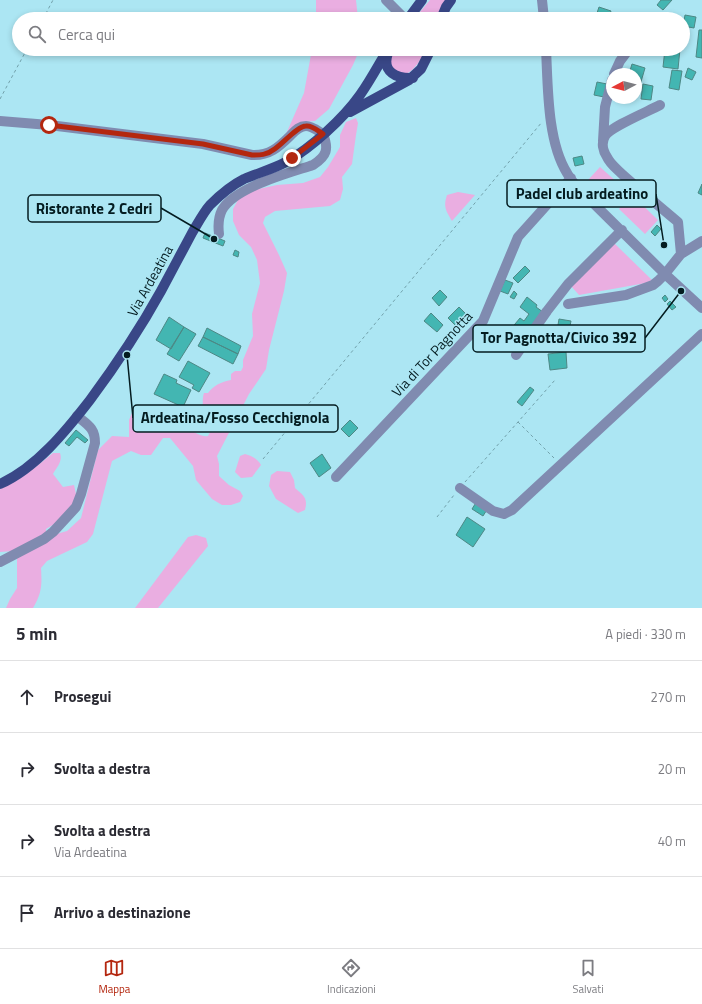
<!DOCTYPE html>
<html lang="it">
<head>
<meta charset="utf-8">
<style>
	body { margin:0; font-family:"Titillium Web",sans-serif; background:#f2f2f3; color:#2b2b33 }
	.compass { position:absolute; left:606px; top:68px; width:36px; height:36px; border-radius:50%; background:#fff; box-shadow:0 2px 6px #0003; rotate:263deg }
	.stop { position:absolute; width:12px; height:12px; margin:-9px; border:3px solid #b4270f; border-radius:50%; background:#fff }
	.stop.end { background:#b4270f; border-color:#fff; box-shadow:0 1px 4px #0008 }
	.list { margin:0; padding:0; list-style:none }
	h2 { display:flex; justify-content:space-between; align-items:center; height:52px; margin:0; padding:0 16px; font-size:17px }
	h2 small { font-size:13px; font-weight:400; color:#7c7c81 }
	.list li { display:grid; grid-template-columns:26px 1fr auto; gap:12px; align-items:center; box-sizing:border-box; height:72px; padding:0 16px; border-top:1px solid #e1e1e2 }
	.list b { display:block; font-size:15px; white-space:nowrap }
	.list p { margin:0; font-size:13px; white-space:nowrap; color:#7c7c81 }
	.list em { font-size:13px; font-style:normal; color:#7c7c81 }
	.icon { flex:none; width:22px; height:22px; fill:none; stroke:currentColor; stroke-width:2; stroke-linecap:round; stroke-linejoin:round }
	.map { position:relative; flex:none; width:702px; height:608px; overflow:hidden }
	.search { position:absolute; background:#fff; box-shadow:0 2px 6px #0003; left:12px; right:12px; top:12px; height:44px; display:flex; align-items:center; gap:10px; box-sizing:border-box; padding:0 14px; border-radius:22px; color:#7c7c81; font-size:15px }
	.sheet { height:340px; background:#fff }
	nav { display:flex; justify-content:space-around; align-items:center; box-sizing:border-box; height:56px; border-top:1px solid #e1e1e2; background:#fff; font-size:11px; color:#7c7c81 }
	nav a { display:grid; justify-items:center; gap:2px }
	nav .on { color:#b4270f }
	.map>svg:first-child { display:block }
	.green { fill:#eaaee1 }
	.building { fill:#43b6b2; stroke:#4d8885 }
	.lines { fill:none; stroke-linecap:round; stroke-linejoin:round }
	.path { stroke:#72a1ab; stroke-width:1; stroke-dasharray:3 3; stroke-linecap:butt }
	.minor { stroke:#808bb0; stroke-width:10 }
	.major { stroke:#394787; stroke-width:10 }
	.route { stroke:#b4270f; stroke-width:5 }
	.labels { text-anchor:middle; stroke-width:3; stroke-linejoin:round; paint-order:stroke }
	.street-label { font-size:14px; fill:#041c20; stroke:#ace6f3 }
	.leader { fill:none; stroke:#041c20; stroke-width:1.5 }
	.callout-dot { fill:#041c20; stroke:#ace6f3; stroke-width:1.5 }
	.callout { fill:#ace6f3; stroke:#041c20; stroke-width:1.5 }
	.callout-label { font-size:15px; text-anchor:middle; font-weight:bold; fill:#041c20 }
</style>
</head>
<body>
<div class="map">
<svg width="702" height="608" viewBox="0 0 702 608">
	<rect width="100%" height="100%" fill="#ace6f3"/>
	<path class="green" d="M316,0H356L358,19H316Z
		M430,0H447L437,19H414Z
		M312,49H359V51L353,65L329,109L315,121L303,122L286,134L304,93Z
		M394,49H426C421,59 416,69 406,74L392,70L390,57Z
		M356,118L358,123L356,135L352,164L342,177L343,189L340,200L330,206L275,211L265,217L263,223L279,255L287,273L284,291L269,350L266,369L249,394L217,456L219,464V476L229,485L240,491L243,496L240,502L231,505H222L212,499L196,480L193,466L170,438H163L151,455H141L131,451L112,461L93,534L87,542L47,561L41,568C42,585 42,593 33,608H6L10,599L17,588V558L14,551L0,552V489C20,480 36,467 53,453H60C63,461 57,467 53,474L63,487L74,485L77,499L71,514L46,529V537L67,531L81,518L98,450L112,436L129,437V420L134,408L144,405H150L163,409L165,417L171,415C181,422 197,438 208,436L211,430C207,425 204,419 205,413L203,411C203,406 202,398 204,393H208C214,385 221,382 231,380V374L235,371H241L243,367V360L253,336L252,314L260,283L257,260L251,247L239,235L233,221V209L238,200L250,191L277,185L303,183L320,177L328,167L340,147V135L346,122Z
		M600,167L627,191L614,205L588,180Z
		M458,192L475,195L452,221C446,211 443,207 447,195Z
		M632,195L658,220L645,234L619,209Z
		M614,243L652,280L646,283L579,295L571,286Z
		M245,454C252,456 258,459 261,465L252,477L241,478L235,472L240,456Z
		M277,471L290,472L294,480L295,488C304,496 308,498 305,510L298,513L276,499L269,486L271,475Z
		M196,535L206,538L208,546L158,608H135L188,537Z"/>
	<path class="building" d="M661,0H672L663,10L657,5Z
		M599,7L611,11L608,19H595Z
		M685,15L696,17L694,28L683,26Z
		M699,30H702V58L696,57Z
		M665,49H680L678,69L663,67Z
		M632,64L645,68L638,92L636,91V74H629Z
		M688,68L696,72L692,80L685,77Z
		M672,70L682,71L679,90L669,88Z
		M597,82L607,84L604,97L594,95Z
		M643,84L653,86L651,100L641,99Z
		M582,156L584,164L575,166L573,158Z
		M702,184V195L698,193Z
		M657,225L661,229L655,236L651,232Z
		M205,233L225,241L223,246L203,238Z
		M235,250L239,252L238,257L233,255Z
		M525,266L530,271L518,283L513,278Z
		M505,280L513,283L508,294L500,291Z
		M440,290L447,297L439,306L432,298Z
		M514,291L517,294L514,299L510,297Z
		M665,295L668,299L665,302L662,298Z
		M527,297L537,305L536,307L543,312L522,339L510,330L520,318L524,321L529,314L520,307Z
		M670,301L676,307L672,310L667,304Z
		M459,307L468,316L457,327L448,318Z
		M431,313L443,325L437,332L424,321Z
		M169,317L184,327L171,349L156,340Z
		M559,319L571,321L566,345L555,343Z
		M184,327L196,334L179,361L167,354Z
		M207,328L241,346L238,354L203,337Z
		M541,331L550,339L538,352L529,344Z
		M203,337L238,354L233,364L198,346Z
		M566,352L567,368L550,370L548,354Z
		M188,361L210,373L199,392L192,388L194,385L179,377Z
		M164,374L177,380L176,383L191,390L183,407L154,394Z
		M530,387L534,390L522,406L517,402Z
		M350,420L358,428L349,437L341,429Z
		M76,430L88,440L85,443L77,437L69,446L65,443Z
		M322,454L331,468L319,477L310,463Z
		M477,501L488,508L483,516L472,509Z
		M467,517L485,529L473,547L456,535Z"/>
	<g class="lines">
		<path class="path" d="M43,19L53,0
			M0,99L27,49
			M518,422L554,458
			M263,459L542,122
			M465,482L555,380
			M437,517L454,495"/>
		<path class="minor" d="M386,0L405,19
			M542,0L544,19
			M546,49C548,86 547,141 567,173C571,181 578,188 584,194L665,274L702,308
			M614,74L620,61L629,49
			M660,105C649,111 610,127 605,136C601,143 603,151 607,157C610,164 617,169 623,175C641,191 660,207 678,222L681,254
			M0,121L49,125L203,144L252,155C269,156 279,147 290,136C295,131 299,126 306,126C312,126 318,131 323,134C329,149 327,156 313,165C289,173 235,187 222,210C218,218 218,226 219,234
			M603,141L605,107L612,80
			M568,304L626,295L653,285L658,281L665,274L681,254L702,241
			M516,355L547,311L568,284L622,230
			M336,477L483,321L518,237L571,178
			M460,488L493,511L504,514L512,510L702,334
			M0,562L44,539L53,532L76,507L81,494L95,443C95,428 88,425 77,416"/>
		<path class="major" d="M408,19L422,0
			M441,19L446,7L451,0
			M388,53C381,72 397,79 413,78
			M350,112L409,80L421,69L431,49
			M0,484C36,468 66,431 90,400C116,365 140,329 161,291C171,272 182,252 192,233C198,223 203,213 210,205C220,195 232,185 244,179C258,173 273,169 286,162C311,148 343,119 360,95C370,81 379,64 388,49"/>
	</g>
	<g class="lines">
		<path class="route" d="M49,125L203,144L252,155C260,155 267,155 273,150C282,145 297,126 306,126C312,125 318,131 323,134L292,158"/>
	</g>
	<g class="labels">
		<g class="street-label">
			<text transform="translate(150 281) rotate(-61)" y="5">Via Ardeatina</text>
			<text transform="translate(432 354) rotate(-47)" y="5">Via di Tor Pagnotta</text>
		</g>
	</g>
	<path class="leader" d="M664 245L656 194M214 239L161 208M681 291L645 338M127 355L133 418"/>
	<g class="callout-dot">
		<circle cx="664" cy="245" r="4"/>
		<circle cx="214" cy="239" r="4"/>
		<circle cx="681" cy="291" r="4"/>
		<circle cx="127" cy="355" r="4"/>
	</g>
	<g class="callout">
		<rect x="507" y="180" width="149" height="27" rx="4"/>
		<rect x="28" y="195" width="133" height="27" rx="4"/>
		<rect x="473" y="325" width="172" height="27" rx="4"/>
		<rect x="133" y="405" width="205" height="27" rx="4"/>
	</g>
	<g class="callout-label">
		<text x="582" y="199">Padel club ardeatino</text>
		<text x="94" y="214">Ristorante 2 Cedri</text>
		<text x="559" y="343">Tor Pagnotta/Civico 392</text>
		<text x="235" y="423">Ardeatina/Fosso Cecchignola</text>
	</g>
</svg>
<svg class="compass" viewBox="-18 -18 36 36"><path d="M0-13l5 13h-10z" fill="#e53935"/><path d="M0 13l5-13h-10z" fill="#7c7c81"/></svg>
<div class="stop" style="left:49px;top:125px"></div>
<div class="stop end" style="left:292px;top:158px"></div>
<div class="search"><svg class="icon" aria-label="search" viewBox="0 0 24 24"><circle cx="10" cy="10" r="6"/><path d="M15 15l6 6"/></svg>Cerca qui</div>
</div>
<section class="sheet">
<h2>5 min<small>A piedi · 330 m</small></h2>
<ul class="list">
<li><svg class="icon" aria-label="ahead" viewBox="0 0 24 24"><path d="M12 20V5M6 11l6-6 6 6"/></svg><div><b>Prosegui</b></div><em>270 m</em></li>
<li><svg class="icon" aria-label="right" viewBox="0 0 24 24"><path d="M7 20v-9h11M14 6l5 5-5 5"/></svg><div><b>Svolta a destra</b></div><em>20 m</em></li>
<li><svg class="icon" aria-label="right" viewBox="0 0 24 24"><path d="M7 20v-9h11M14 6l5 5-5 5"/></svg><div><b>Svolta a destra</b><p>Via Ardeatina</p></div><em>40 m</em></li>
<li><svg class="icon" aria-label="arrive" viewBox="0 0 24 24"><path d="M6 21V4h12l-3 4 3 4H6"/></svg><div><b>Arrivo a destinazione</b></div></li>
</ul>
</section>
<nav>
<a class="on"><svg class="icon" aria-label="map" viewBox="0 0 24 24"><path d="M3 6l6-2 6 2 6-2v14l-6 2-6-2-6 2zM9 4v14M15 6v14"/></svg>Mappa</a>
<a><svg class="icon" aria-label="directions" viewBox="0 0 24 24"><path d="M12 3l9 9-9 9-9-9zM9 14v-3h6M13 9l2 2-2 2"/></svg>Indicazioni</a>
<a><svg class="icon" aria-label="saved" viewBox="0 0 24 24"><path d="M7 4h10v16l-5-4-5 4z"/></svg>Salvati</a>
</nav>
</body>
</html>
